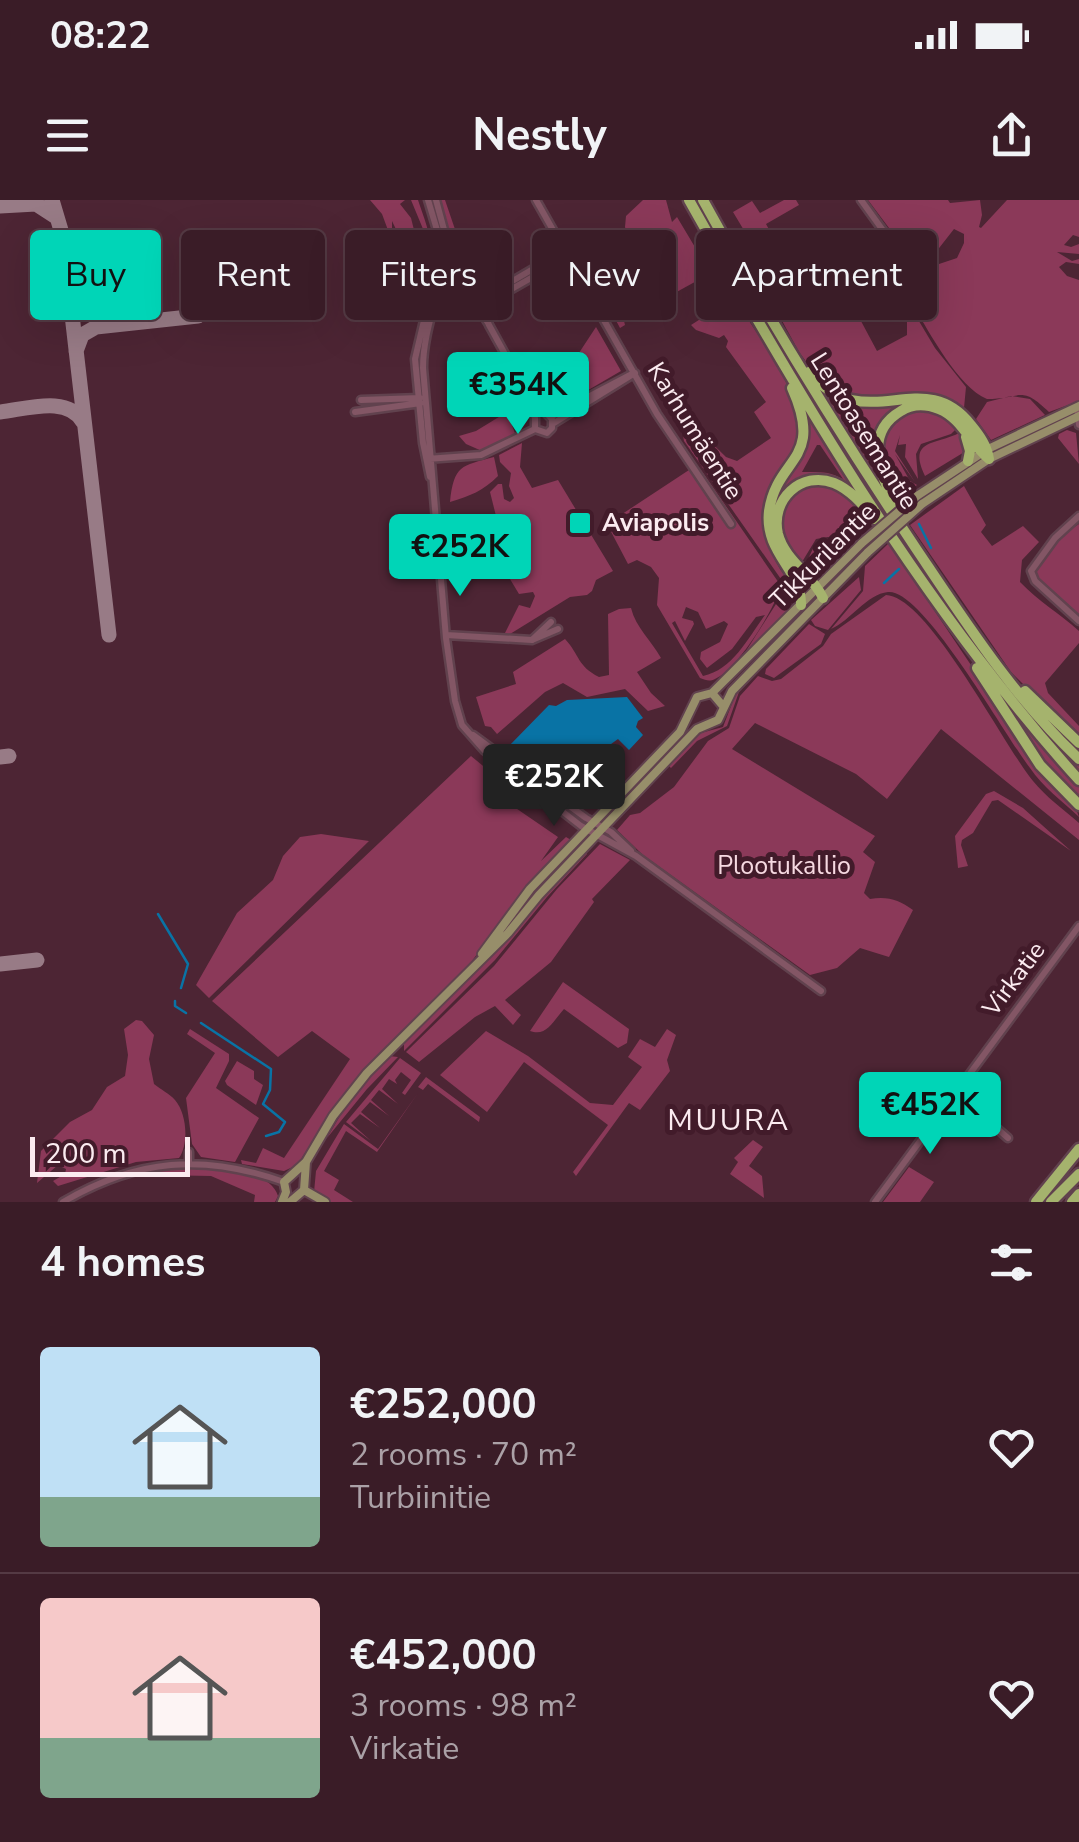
<!DOCTYPE html>
<html lang="en">
<head>
<meta charset="utf-8">
<style>
	:root { --surface:#3a1c27; --page:#452933; --text:#f1f3f6; --muted:#aba1a7; --line:#543a44; --accent:#00d5b7 }
	body { margin:0; font-family:"Nunito Sans",sans-serif; background:var(--page); color:var(--text); height:100vh; display:flex; flex-direction:column; font-size:38px; white-space:nowrap }
	* { box-sizing:border-box; margin:0 }
	p { font-size:32px; color:var(--muted) }
	.icon { flex:none; width:55px; height:55px; fill:none; stroke:currentColor; stroke-width:2; stroke-linecap:round; stroke-linejoin:round }
	.map { position:relative; height:1002px; overflow:hidden }
	.side { display:flex; flex-direction:column; background:var(--surface); flex:1 }
	.side>* { flex:none }
	.top-card { position:absolute; left:30px; top:30px; width:1020px; height:90px; display:flex; gap:20px }
	.scale { position:absolute; left:30px; bottom:25px; width:160px; box-sizing:border-box; padding-left:10px; border:5px solid #fbebf0; border-top:0; font-size:28px; line-height:35px; white-space:nowrap; color:#fbebf0; -webkit-text-stroke:8px #421b2a; paint-order:stroke }
	.price { position:absolute; translate:-50% -85px; padding:0 22px; border-radius:10px; background:var(--accent); color:#111; font-size:32px; line-height:65px; filter:drop-shadow(0 2px 5px #0008) }
	.price::after { content:''; position:absolute; left:50%; top:60px; width:30px; height:22px; margin-left:-15px; background:inherit; clip-path:polygon(0 0,100% 0,50% 100%) }
	.price.on { background:#222; color:#fff }
	ul { padding:0; list-style:none }
	li { display:flex; align-items:center; gap:30px; height:250px; padding:0 40px }
	li+li { border-top:2px solid var(--line) }
	li span { display:grid; place-items:center; flex:none; width:280px; height:200px; border-radius:10px; color:#555 }
	li>.icon { margin-inline-start:auto }
	span .icon { width:120px; height:120px; fill:#fffc; stroke-width:1 }
	li b { font-size:42px }
	h2 { display:flex; justify-content:space-between; align-items:center; height:120px; padding:0 40px; font-size:42px }
	.pill { padding:0 35px; border-radius:10px; background:var(--surface); box-shadow:0 10px 40px #0002,0 0 0 2px var(--line); font-size:35px; line-height:90px }
	.pill.on { background:var(--accent); color:#111 }
	.status { display:flex; justify-content:space-between; align-items:center; height:70px; padding:0 50px; background:var(--surface); direction:ltr }
	.status svg { height:28px; fill:currentColor }
	header { display:flex; justify-content:space-between; align-items:center; height:130px; padding:0 40px; background:var(--surface); font-size:45px; font-weight:700 }
	.map>svg:first-child { display:block }
	.green { fill:#8b3959; fill-rule:evenodd }
	.water { fill:#0973a5 }
	.lines { fill:none; stroke-linecap:round; stroke-linejoin:round }
	.stream { stroke:#0973a5; stroke-width:2.5 }
	.taxiway { stroke:#987b86; stroke-width:15 }
	.minor-casing { stroke:#61424e; stroke-width:11 }
	.major-casing { stroke:#61424e; stroke-width:12 }
	.highway-casing { stroke:#61424e; stroke-width:15 }
	.minor { stroke:#835665; stroke-width:6 }
	.major { stroke:#978e6a; stroke-width:8 }
	.highway { stroke:#a5b36d; stroke-width:10 }
	.major-bridge-casing { stroke:#61424e; stroke-width:12; stroke-linecap:butt }
	.major-bridge { stroke:#978e6a; stroke-width:8 }
	.poi-dot { fill:#00d5b7; stroke:#421b2a; stroke-width:4 }
	.labels { text-anchor:middle; dominant-baseline:central; stroke-width:10; stroke-linejoin:round; paint-order:stroke }
	.street-label { font-size:25px; fill:#fbebf0; stroke:#421b2a }
	.poi-label { font-size:25px; font-weight:bold; fill:#fbebf0; stroke:#421b2a; text-anchor:start }
	.park-label { font-size:25px; fill:#f6d9e1; stroke:#421b2a }
	.quarter-label { font-size:30px; letter-spacing:2.5px; fill:#fbebf0; stroke:#421b2a }
</style>
</head>
<body>
<div class="status"><b>08:22</b><svg viewBox="0 0 49 12"><path d="M0 12V9h3v3zM5 12V6h3v6zM10 12V3h3v9zM15 12V0h3v12zM26 1h20v11H26zM47 4h2v5h-2z"/></svg></div>
<header><svg class="icon" aria-label="menu" viewBox="0 0 24 24"><path d="M4 6h16M4 12h16M4 18h16"/></svg>Nestly<svg class="icon" aria-label="share" viewBox="0 0 24 24"><path d="M12 15V3M7 8l5-5 5 5M5 13v7h14v-7"/></svg></header>
<div class="map">
<svg width="1079" height="1002" viewBox="0 0 1079 1002">
	<rect width="100%" height="100%" fill="#4d2534"/>
	<path class="green" d="M370,0H405L400,4L411,18L417,42L403,44L392,21V41L382,14Z
		M411,0H418C426,24 437,48 427,73L419,75L412,50L422,43L429,54L423,29Z
		M439,0H445L459,41L488,91L478,89L448,37Z
		M643,0H666L672,22L677,17L729,104L733,102L731,94C750,123 795,184 798,217C805,281 734,305 785,376L783,382L684,241L681,225L689,221L726,257L737,261L771,238L754,212L766,202L726,147L728,141L724,135L719,138L696,130L691,125L713,111L719,98L711,80L706,82L702,78L624,121L625,125L620,128L595,81L642,53L632,50L625,27L626,16Z
		M693,0H699L886,310L882,314L779,150Z
		M784,0H796L799,5L766,24L789,66L806,70L834,54L848,79L874,66L877,71L848,87L846,93L877,151L907,135V114L896,95L901,91L935,148L966,187L964,208L926,194L889,199L845,197L816,175L799,152L742,47L746,45L741,35L745,32L733,12L752,1L760,13Z
		M868,0H948L950,3L980,0L982,15L979,27L981,28L1007,0H1079V37L1073,35L1064,45L1071,47L1079,44V54L1057,52L1072,61L1079,59V64L1066,62L1059,67L1067,76L1079,80V201L1049,212C1020,184 1022,199 987,199C958,187 930,133 914,107L924,101L925,91L914,84L892,32ZM954,29L964,34V43L957,58L939,64L936,52Z
		M874,32L899,86L893,89L868,36Z
		M596,127L621,171L559,207L552,194Z
		M814,182C848,215 866,253 887,295Z
		M1011,196L1030,199L1045,215L991,240L976,219L987,202Z
		M799,199L864,300L847,287L809,279L777,306L771,319L779,291L801,255ZM817,245H820L843,279C829,271 819,272 802,272Z
		M915,200L956,215L902,207L873,251C871,246 871,241 869,236C865,221 852,214 843,204L872,207Z
		M920,208L941,215L956,229L951,234L921,244L916,254L918,279L905,257L906,244L898,245L900,235L895,251L915,282L895,254L910,281L917,285L897,301C881,260 866,225 920,208Z
		M507,212L516,236L482,251L466,244L459,236L476,231Z
		M1067,230L1076,233L1079,264L1058,238L1059,234Z
		M959,233L966,251L925,276C907,239 936,245 959,233Z
		M522,243L520,267L532,288L558,280L613,371L596,380L592,391L587,395L570,397L502,439L519,405L530,408L535,396L533,392L519,394L507,374L502,372L499,378L475,342L464,344V331L497,320L490,292L498,284H502L504,299L510,302L514,298L509,286L511,273L500,262L499,255Z
		M494,257L498,276C483,291 470,296 450,302C454,265 461,266 494,257Z
		M699,267L781,386C774,410 738,469 715,479C709,482 706,480 700,478L657,405L659,378L651,367L637,360L628,364L607,324L689,270L727,325L732,323ZM686,407L698,412L706,429L724,421L728,424L720,442L701,452L700,459L707,468L732,449L756,417L765,415C748,438 733,470 703,476L672,423L675,421L685,441L694,424L693,421L682,418Z
		M812,283C841,286 855,302 873,322L850,343L828,337L816,339L802,362C774,331 769,301 812,283Z
		M964,286L986,325L981,332L992,346L1023,326L1039,342L1022,360L1020,382C1039,402 1059,413 1079,431V443L1045,483L1048,493L1079,526V540L1011,472L910,325Z
		M1079,324V415L1039,380L1034,371L1062,335Z
		M901,333L1033,516L1079,565V573L1001,484L896,336Z
		M829,340L847,348L823,373L815,375L805,366L815,344Z
		M889,343L983,483L1076,609L1079,617C1062,601 1043,587 1030,568C1007,539 923,388 888,392C867,394 850,421 831,429L863,391L865,366Z
		M859,377L861,390L828,430L815,426L811,420Z
		M783,393L792,408L724,479L722,478L746,451Z
		M886,395C928,396 1004,546 1033,581C1046,597 1063,609 1079,623V640L941,529L887,599L856,574L755,523L732,549L875,636L863,652L875,662L864,693L870,699C888,696 899,700 913,710L889,757L860,748L837,768L810,775L643,655L617,630L630,615L640,613L674,587L708,541L729,528L740,496L758,476L772,481L781,479L823,446L831,434Z
		M631,408C636,428 651,440 661,458L637,472L651,493L665,506L648,511L625,489L587,497L563,483L545,492L497,534L491,527L485,526L476,497L516,484L513,472L565,439C580,455 577,466 599,477L609,475L608,414L619,409Z
		M809,424L825,434L821,444L774,478L765,474L766,469Z
		M796,430L739,492L727,526L697,541L671,568L668,565L697,534L723,527L736,493Z
		M993,488L1079,586V603L1057,582Z
		M471,556L488,570L498,596L558,637L541,661L566,637L571,640L520,695L464,772L346,891L297,965L284,971L242,964L241,960L256,963L263,948L284,958L350,859L312,831L278,857L212,801Z
		M994,591L1023,608L1071,651L998,600L992,601L973,633L962,640L961,645L968,666L958,668L955,636L986,594Z
		M321,634L369,641L209,798L196,785L237,713L273,680L283,656L300,637Z
		M600,644L630,660L592,699L594,702L551,762L505,800L521,815L513,825L495,806L475,817L419,862L406,852L494,766L557,689Z
		M585,650L587,654L547,697L495,760L404,851V841L505,742L550,687Z
		M563,782L629,829L627,843L618,848L564,809C553,821 547,837 530,831Z
		M136,820L142,821L154,835L149,859L154,884C161,890 169,893 175,900C187,914 189,944 179,958L136,962L58,986L53,981L65,974L66,969L58,965L37,983L41,951L70,922L92,910L107,887L125,876L128,855L124,829Z
		M190,829L229,854V861L216,888L259,918L235,962L201,957L192,944L186,898L215,853L187,834Z
		M667,829L676,835L667,860L670,871L640,910L629,903L576,976L573,972L608,925L524,862L487,912L440,875L486,831L528,856L590,903L613,905L642,867L628,857L640,839L655,847Z
		M389,856L398,857L367,889L327,938L351,897Z
		M400,858L421,873L405,895L402,893L411,880L401,872L395,880L397,884L389,879L382,889L398,904L379,890L371,900L389,916L370,902L361,912L380,928L360,914L351,923L371,941L346,922Z
		M237,861L254,871V879L263,885L256,905L227,885L225,881Z
		M426,877L480,917L479,922L428,884L423,890L418,887Z
		M418,893L377,952L346,931L324,971L339,980L334,990L353,1002H330L314,992L316,971L344,924L378,949Z
		M753,940L763,947L749,966L762,976L764,998L730,974L738,962L734,958Z
		M195,967C220,969 270,969 278,996L275,1002H254L255,995L211,976L158,975L160,969Z
		M909,967L934,982L920,1002H883Z"/>
	<path class="water" d="M627,497L643,518L638,521L636,527L643,535L629,550L618,539L593,557L580,548L578,556L564,571L556,564L546,575L539,573L509,550L508,547L549,505L556,506L567,500Z"/>
	<g class="lines">
		<path class="stream" d="M919,324L931,348
			M884,383L899,369
			M158,714L188,764L181,788
			M175,801V806L186,813
			M201,823L271,869L270,890L263,904L285,922L279,932L266,936"/>
		<path class="taxiway" d="M52,0L63,37L109,435
			M0,6L36,4L56,17
			M76,151L82,135L96,127L198,116
			M0,212C27,209 68,195 83,222
			M0,557L9,556
			M0,764L37,760"/>
		<defs>
			<path id="minor" d="M428,0L440,40V52L415,159L423,243L430,277
				M436,0L446,37L459,57L489,125L527,194L552,219V228L547,233L535,229V218L527,194
				M536,0L657,214L731,324
				M861,0L887,36L908,86L916,96
				M446,37C446,82 423,124 423,168L446,438L455,501L462,525L485,551L581,626L636,656L821,791
				M442,72L460,79L488,123
				M475,107L480,100L557,55L568,53
				M480,107L561,61L567,54
				M361,200L420,198
				M1077,207L1079,225
				M355,212L421,203
				M550,217L634,173
				M554,223L635,173
				M427,259L481,255L535,229
				M1079,316L1055,338L1031,371L1035,381L1079,421
				M551,422L532,440L558,429
				M446,435L532,440
				M473,535L586,618L611,632L631,651
				M955,892L1008,938
				M189,952V963
				M63,1002C137,959 203,953 284,982
				M875,1002L1079,726"/>
			<path id="major" d="M917,296L988,249L1079,206
				M922,304L989,259L1079,216
				M712,493L862,343
				M482,754L530,689L680,532L697,497L712,493L723,506
				M304,990L306,962
				M304,990L325,1002
				M282,1002L286,992L284,982L306,962L333,916L367,873L508,733L539,695L697,529L718,520L732,491L868,352
				M290,1002L304,990"/>
			<path id="highway" d="M689,0C803,203 923,407 1079,580
				M703,0C769,120 841,236 917,350C966,423 1015,499 1079,559
				M809,172C865,239 923,163 971,225C980,236 987,246 989,259
				M792,188C825,262 777,256 769,311C764,353 802,370 801,405
				M966,237L970,251L968,261
				M902,317C885,285 858,236 901,211C912,204 926,204 939,209C962,218 971,245 989,259
				M823,398C812,374 785,361 778,334C770,300 801,270 834,283C851,290 863,305 875,319
				M977,468L1040,565L1079,605
				M1025,491L1079,543
				M1036,1002L1079,949
				M1051,1002L1079,974
				M1072,1002L1079,994"/>
		</defs>
		<use href="#minor" class="minor-casing"/>
		<use href="#major" class="major-casing"/>
		<use href="#highway" class="highway-casing"/>
		<use href="#minor" class="minor"/>
		<use href="#major" class="major"/>
		<use href="#highway" class="highway"/>
		<defs>
			<path id="major-bridge" d="M862,343L917,296
				M868,352L922,304"/>
		</defs>
		<use href="#major-bridge" class="major-bridge-casing"/>
		<use href="#major-bridge" class="major-bridge"/>
	</g>
	<rect class="poi-dot" x="568" y="311" width="24" height="24" rx="5"/>
	<g class="labels">
		<g class="street-label">
			<text transform="translate(695 231) rotate(58)">Karhumäentie</text>
			<text transform="translate(864 231) rotate(58)">Lentoasemantie</text>
			<text transform="translate(823 356) rotate(-45)">Tikkurilantie</text>
			<text transform="translate(1014 779) rotate(-53)">Virkatie</text>
		</g>
		<g class="poi-label">
			<text x="602" y="323">Aviapolis</text>
		</g>
		<g class="park-label">
			<text x="784" y="666">Plootukallio</text>
		</g>
		<g class="quarter-label">
			<text x="729" y="920">MUURA</text>
		</g>
	</g>
</svg>
<div class="scale">200 m</div>
<b class="price" style="left:518px;top:237px">€354K</b>
<b class="price" style="left:460px;top:399px">€252K</b>
<b class="price on" style="left:554px;top:629px">€252K</b>
<b class="price" style="left:930px;top:957px">€452K</b>
<div class="top-card">
<a class="pill on">Buy</a>
<a class="pill">Rent</a>
<a class="pill">Filters</a>
<a class="pill">New</a>
<a class="pill">Apartment</a>
</div>
</div>
<section class="side">
<h2>4 homes<svg class="icon" aria-label="filters" viewBox="0 0 24 24"><path d="M4 7h16M4 17h16"/><circle cx="9" cy="7" r="2"/><circle cx="15" cy="17" r="2"/></svg></h2>
<ul>
<li><span style="background:linear-gradient(#bfe0f5 75%,#7fa58c 0)"><svg class="icon" aria-label="home" viewBox="0 0 24 24"><path d="M3 11l9-7 9 7M6 9v11h12V9"/></svg></span><div><b>€252,000</b><p>2 rooms · 70 m²</p><p>Turbiinitie</p></div><svg class="icon" aria-label="heart" viewBox="0 0 24 24"><path d="M12 20l-8-8c-3-5 5-10 8-4 3-6 11-1 8 4z"/></svg></li>
<li><span style="background:linear-gradient(#f6c9c9 70%,#7fa58c 0)"><svg class="icon" aria-label="home" viewBox="0 0 24 24"><path d="M3 11l9-7 9 7M6 9v11h12V9"/></svg></span><div><b>€452,000</b><p>3 rooms · 98 m²</p><p>Virkatie</p></div><svg class="icon" aria-label="heart" viewBox="0 0 24 24"><path d="M12 20l-8-8c-3-5 5-10 8-4 3-6 11-1 8 4z"/></svg></li>
</ul>
</section>
</body>
</html>
